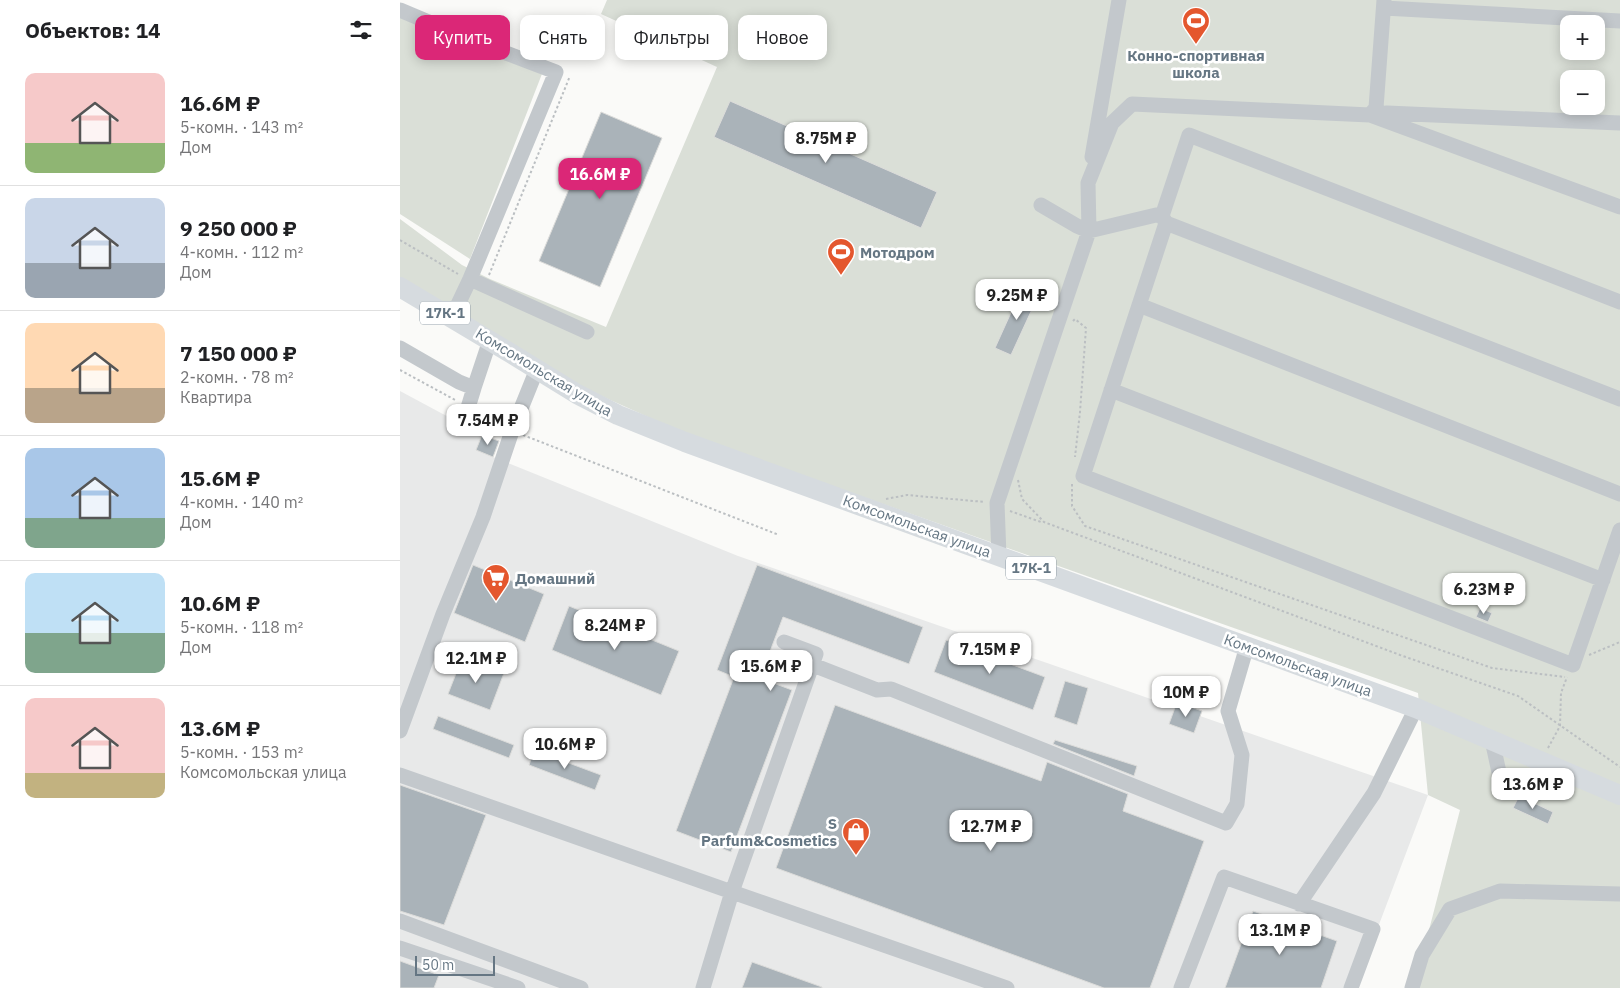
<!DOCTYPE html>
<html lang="ru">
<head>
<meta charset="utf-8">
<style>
	:root { --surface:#fff; --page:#f6f6f6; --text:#202124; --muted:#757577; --line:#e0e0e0; --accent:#db2777 }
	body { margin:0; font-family:"IBM Plex Sans",sans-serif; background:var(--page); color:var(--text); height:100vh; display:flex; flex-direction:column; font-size:19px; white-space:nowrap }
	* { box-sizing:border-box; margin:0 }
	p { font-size:16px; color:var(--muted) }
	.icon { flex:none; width:28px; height:28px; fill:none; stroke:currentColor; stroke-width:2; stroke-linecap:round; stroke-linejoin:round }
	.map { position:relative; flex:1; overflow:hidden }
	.side { display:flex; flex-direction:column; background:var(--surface); width:400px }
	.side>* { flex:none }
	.top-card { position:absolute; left:15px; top:15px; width:475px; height:45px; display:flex; gap:10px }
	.buttons { position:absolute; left:1160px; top:15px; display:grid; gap:10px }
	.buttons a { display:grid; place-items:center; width:45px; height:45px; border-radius:10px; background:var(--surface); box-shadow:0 2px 12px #0003; font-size:25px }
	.scale { position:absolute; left:15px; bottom:12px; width:80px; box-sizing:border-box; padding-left:5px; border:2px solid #657683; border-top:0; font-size:14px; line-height:18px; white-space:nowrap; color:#657683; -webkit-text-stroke:4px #fff; paint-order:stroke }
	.price { position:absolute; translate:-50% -42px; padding:0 11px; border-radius:10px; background:#fff; color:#222; font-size:16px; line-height:32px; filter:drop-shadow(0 1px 2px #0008) }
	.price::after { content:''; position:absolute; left:50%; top:30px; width:15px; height:11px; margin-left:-8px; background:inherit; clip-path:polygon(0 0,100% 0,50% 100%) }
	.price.current { background:var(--accent); color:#fff }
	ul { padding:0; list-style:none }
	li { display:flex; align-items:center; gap:15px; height:125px; padding:0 25px }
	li+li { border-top:1px solid var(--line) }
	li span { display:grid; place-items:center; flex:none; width:140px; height:100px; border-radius:10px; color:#555 }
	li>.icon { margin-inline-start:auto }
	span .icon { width:60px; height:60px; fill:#fffc; stroke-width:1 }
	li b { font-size:21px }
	h2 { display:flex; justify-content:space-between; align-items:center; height:60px; padding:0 25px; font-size:21px }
	.chip { padding:0 18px; border-radius:10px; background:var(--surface); box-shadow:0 2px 12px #0003; font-size:18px; line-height:45px }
	.chip.current { background:var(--accent); color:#fff }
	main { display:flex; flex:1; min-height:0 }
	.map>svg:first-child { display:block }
	.built { fill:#e8e9e9 }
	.green { fill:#dadfd7; fill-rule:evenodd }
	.building { fill:#aab3b9; stroke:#dcdcda }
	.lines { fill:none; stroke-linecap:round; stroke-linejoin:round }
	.path { stroke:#bbbfc2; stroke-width:2; stroke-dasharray:2.5 2.5; stroke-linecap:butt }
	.minor { stroke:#c3c8cc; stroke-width:15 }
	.major { stroke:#d6dbdf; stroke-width:20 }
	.labels { text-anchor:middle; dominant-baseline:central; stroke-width:5; stroke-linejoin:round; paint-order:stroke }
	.shield { fill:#fff; stroke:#939fa8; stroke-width:1 }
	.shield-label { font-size:14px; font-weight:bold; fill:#657683 }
	.poi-label { font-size:15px; font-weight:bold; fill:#657683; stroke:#fff; text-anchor:start }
	.street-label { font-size:15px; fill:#657683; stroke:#fff }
</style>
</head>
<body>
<main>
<section class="side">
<h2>Объектов: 14<svg class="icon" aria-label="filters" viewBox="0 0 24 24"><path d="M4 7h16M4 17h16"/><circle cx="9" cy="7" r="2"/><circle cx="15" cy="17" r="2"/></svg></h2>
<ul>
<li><span style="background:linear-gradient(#f6c9c9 70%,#8fb573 0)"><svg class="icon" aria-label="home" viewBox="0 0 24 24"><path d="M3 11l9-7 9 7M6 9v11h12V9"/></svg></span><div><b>16.6M ₽</b><p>5-комн. · 143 m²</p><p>Дом</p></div></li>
<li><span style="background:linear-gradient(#c9d6e8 65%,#9aa5b1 0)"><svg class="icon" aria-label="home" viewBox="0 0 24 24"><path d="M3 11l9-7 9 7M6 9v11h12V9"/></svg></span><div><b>9 250 000 ₽</b><p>4-комн. · 112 m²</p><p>Дом</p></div></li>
<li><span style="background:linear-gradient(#ffd9b3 65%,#b9a48a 0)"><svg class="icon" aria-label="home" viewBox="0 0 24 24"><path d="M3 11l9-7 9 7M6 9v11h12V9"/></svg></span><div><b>7 150 000 ₽</b><p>2-комн. · 78 m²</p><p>Квартира</p></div></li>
<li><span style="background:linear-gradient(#a9c7e8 70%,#7fa58c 0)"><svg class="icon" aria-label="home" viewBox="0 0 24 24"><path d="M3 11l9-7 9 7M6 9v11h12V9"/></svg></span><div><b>15.6M ₽</b><p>4-комн. · 140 m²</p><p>Дом</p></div></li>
<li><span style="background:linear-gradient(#bfe0f5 60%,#7fa58c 0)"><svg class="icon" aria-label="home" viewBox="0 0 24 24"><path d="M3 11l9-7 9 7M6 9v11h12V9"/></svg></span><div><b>10.6M ₽</b><p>5-комн. · 118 m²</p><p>Дом</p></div></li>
<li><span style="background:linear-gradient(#f6c9c9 75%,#c2b280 0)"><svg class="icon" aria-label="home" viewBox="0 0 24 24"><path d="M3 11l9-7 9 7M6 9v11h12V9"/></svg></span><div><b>13.6M ₽</b><p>5-комн. · 153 m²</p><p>Комсомольская улица</p></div></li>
</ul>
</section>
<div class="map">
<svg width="1220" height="988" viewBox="0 0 1220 988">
	<rect width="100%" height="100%" fill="#fafaf8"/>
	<path class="built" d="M0,391L82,435L76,450L338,556L1028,795L955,988H0Z"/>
	<path class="green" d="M207,0H1220V988H1014L1060,810L1028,795L1018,693L288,435L157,376L0,283V219L62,265L90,279L206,327L317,67L201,14ZM1169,24H1196V51H1169ZM1169,79H1196V106H1169Z
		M0,5L147,61L70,259L0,214Z"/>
	<path class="building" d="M330,101L537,192L521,228L314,137Z
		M201,112L262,138L200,287L139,261Z
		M623,286L639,294L611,355L595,348Z
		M82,435L99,441L93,457L76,450Z
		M73,565L144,594L125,642L54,613Z
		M357,565L523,627L509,664L383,617L360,678L392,690L331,852L276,831L334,677L317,670Z
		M169,606L279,651L261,695L152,650Z
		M1080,608L1092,613L1088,622L1076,617Z
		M546,640L645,677L633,710L534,672Z
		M62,658L104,673L90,710L48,694Z
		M665,681L688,688L677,725L654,717Z
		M777,702L802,711L794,733L769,724Z
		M435,705L641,781L647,762L728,794L723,811L804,841L750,988H704L376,868Z
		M38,716L114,745L109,758L33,729Z
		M655,740L737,766L734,776L653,744Z
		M134,750L201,775L195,790L129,765Z
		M0,785L86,815L44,925L0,911Z
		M1119,796L1153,812L1148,824L1113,808Z
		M853,911L937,941L921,988H825Z
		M0,961L39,975L34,988H0Z
		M352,962L422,987V988H342Z"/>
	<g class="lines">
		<path class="path" d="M0,240L58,274
			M89,275L170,76
			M673,321L675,319L686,328L680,412L675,457
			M0,370L57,401
			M79,413L101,425
			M123,435L379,535
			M618,480L622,499L644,522L1000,655L1118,696L1220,767
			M672,484V506L685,526L1092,668L1165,677
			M486,499L507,495L585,502
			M610,511L641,522
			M1189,655L1220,642
			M1148,748L1160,726L1161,693L1167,677"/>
		<path class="minor" d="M984,0L976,108L970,115L987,113L1220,123
			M984,8L1220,21
			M0,10L64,37L156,72L70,279L52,317
			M692,157L719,0
			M641,205L677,226L689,231L756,215L762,216
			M766,223L683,476L1173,665L1220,530
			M70,279L187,332
			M1220,302L789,135L762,216L766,223L1220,399
			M739,305L1220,494
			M0,348L59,382L74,388L90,340
			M711,390L1203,580
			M63,424L74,388
			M599,556L597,503L689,231L688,183L712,123L732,104L970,115L1220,207
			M413,665L477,690L491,689L826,823L837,804L842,755L828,711L847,646
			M0,731L43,614L83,517L112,431L137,369
			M1092,740L1100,777L1138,793L1163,771
			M0,775L332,892L416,654L384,642
			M899,904L974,793L1016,708
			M0,921L181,988
			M0,948L118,988
			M303,988L332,892L607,988
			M781,988L824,877L973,929L951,988
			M1012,988L1022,955L1050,909L1100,891L1220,894"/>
		<path class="major" d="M0,287L112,354L177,394L218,415L285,442L1016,708L1220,795"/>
	</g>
	<defs>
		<symbol id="stadium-pin" viewBox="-11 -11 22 30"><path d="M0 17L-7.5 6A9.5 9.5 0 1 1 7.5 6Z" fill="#e4572e" stroke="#fff"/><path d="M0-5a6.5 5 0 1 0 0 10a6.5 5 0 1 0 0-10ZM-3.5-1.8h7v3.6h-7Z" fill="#fff"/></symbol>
		<symbol id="supermarket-pin" viewBox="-11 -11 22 30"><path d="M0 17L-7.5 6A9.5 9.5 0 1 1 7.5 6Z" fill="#e4572e" stroke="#fff"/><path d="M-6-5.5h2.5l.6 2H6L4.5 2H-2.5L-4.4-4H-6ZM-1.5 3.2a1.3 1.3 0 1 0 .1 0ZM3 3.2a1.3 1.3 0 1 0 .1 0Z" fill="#fff"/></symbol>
		<symbol id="shop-pin" viewBox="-11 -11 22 30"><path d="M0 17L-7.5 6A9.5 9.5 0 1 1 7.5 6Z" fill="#e4572e" stroke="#fff"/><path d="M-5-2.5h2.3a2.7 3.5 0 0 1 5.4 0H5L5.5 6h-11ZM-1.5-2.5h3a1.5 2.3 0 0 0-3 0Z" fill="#fff"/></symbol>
	</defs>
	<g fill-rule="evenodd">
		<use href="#stadium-pin" x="780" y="5" width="32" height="43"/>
		<use href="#stadium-pin" x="425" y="236" width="32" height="43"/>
		<use href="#supermarket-pin" x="80" y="562" width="32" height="43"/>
		<use href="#shop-pin" x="440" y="816" width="32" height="43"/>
	</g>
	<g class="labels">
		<g class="shield">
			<rect x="20" y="301.5" width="50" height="23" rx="4"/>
			<rect x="606" y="556.5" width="50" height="23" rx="4"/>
		</g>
		<g class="shield-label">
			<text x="45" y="313">17К-1</text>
			<text x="631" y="568">17К-1</text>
		</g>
		<g class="poi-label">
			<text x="796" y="55" text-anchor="middle">Конно-спортивная<tspan x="796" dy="17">школа</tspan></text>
			<text x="460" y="252">Мотодром</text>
			<text x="115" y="578">Домашний</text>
			<text x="437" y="823" text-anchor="end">S<tspan x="437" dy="17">Parfum&amp;Cosmetics</tspan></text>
		</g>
		<g class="street-label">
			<text transform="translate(144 372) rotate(31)">Комсомольская улица</text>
			<text transform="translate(517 526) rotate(20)">Комсомольская улица</text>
			<text transform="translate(898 665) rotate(20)">Комсомольская улица</text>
		</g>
	</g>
</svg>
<div class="buttons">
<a>+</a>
<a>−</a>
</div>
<div class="scale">50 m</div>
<b class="price" style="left:426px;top:164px">8.75M ₽</b>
<b class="price current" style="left:200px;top:200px">16.6M ₽</b>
<b class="price" style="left:617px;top:321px">9.25M ₽</b>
<b class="price" style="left:88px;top:446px">7.54M ₽</b>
<b class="price" style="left:1084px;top:615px">6.23M ₽</b>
<b class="price" style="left:215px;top:651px">8.24M ₽</b>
<b class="price" style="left:590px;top:675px">7.15M ₽</b>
<b class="price" style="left:76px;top:684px">12.1M ₽</b>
<b class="price" style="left:371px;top:692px">15.6M ₽</b>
<b class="price" style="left:786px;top:718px">10M ₽</b>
<b class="price" style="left:165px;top:770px">10.6M ₽</b>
<b class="price" style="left:1133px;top:810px">13.6M ₽</b>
<b class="price" style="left:591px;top:852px">12.7M ₽</b>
<b class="price" style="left:880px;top:956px">13.1M ₽</b>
<div class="top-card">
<a class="chip current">Купить</a>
<a class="chip">Снять</a>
<a class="chip">Фильтры</a>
<a class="chip">Новое</a>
</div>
</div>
</main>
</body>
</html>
